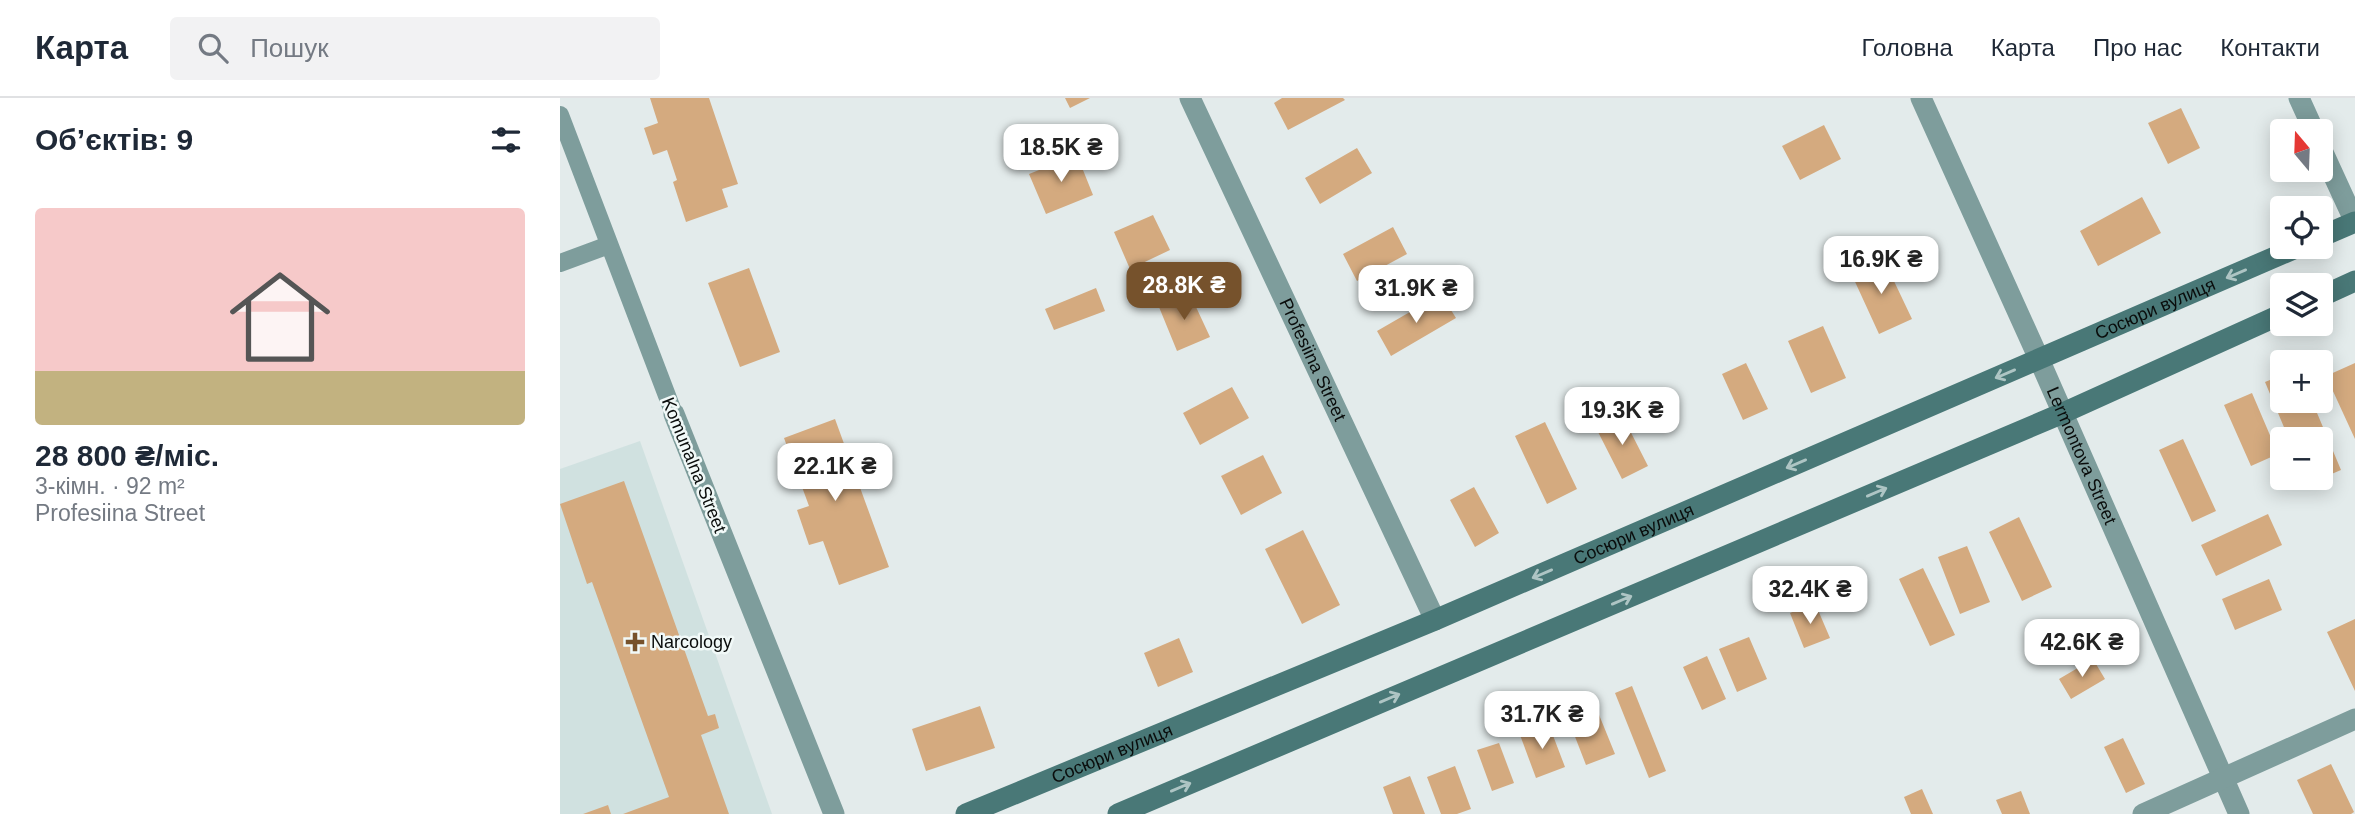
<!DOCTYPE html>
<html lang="uk">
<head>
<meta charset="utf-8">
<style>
	:root { --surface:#fff; --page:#f2f2f3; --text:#1f2937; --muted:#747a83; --line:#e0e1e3; --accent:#76522c }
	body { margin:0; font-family:Helvetica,sans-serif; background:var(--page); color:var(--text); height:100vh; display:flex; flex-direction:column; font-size:26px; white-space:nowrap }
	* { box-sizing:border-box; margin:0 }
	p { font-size:23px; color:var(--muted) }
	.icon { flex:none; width:38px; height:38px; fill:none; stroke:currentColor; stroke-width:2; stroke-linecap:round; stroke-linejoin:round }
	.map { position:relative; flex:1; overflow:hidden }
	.side { display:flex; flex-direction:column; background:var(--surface); width:560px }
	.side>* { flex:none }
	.needle { width:46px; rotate:341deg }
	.buttons { position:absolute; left:1710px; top:21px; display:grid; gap:14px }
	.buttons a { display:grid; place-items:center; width:63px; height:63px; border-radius:7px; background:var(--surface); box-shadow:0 4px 18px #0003; font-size:35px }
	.price { position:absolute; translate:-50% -60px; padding:0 16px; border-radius:14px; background:#fff; color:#222; font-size:23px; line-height:46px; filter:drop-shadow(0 2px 4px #0008) }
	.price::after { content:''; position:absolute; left:50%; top:42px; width:21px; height:16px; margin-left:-10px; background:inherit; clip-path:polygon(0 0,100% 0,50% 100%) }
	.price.current { background:var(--accent); color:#fff }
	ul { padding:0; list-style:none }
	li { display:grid; align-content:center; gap:14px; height:371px; padding:0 35px }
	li+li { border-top:2px solid var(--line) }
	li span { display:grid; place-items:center; height:217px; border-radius:7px; color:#555 }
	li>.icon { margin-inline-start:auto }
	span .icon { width:126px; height:126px; fill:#fffc; stroke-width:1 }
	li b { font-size:30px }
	h2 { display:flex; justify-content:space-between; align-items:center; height:84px; padding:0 35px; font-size:30px }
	header { display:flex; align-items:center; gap:42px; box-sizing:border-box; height:98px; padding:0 35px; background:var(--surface); border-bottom:2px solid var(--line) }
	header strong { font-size:33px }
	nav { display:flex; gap:38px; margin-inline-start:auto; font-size:24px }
	.search { width:490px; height:63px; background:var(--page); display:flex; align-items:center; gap:18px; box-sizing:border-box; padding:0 24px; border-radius:7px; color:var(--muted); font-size:26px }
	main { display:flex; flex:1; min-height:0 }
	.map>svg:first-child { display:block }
	.built { fill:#d0e1e0 }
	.building { fill:#d4aa7f }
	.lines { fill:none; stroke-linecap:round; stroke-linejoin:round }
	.lane { stroke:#7e9d9c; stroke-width:18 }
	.street { stroke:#7e9d9c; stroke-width:21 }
	.secondary { stroke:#497877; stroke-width:21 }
	.oneway { stroke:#aec5c4 }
	.poi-dot { fill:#76522c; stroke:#f1f9f8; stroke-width:2.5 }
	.labels { text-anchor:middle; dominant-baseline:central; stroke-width:5; stroke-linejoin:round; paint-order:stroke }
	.street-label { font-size:18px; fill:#0a0d0c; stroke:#f1f9f8 }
	.poi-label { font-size:18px; fill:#0a0d0c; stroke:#f1f9f8; text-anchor:start }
</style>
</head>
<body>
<header>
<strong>Карта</strong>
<div class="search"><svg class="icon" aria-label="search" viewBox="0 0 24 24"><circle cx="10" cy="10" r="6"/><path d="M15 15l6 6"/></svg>Пошук</div>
<nav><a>Головна</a><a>Карта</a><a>Про нас</a><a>Контакти</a></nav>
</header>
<main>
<section class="side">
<h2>Об’єктів: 9<svg class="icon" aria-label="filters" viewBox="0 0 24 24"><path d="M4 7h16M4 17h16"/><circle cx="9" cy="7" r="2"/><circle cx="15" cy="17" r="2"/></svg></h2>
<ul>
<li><span style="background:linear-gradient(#f6c9c9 75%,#c2b280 0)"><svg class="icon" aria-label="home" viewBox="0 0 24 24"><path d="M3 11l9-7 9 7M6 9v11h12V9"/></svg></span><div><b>28 800 ₴/міс.</b><p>3-кімн. · 92 m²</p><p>Profesiina Street</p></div></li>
</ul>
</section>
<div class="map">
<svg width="1795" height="716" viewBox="0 0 1795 716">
	<rect width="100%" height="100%" fill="#e3ebeb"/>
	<path class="built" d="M80,343L212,716H0V371Z"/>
	<path class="building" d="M90,0H149L178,86L162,91L168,109L126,124L113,84L117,82L107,52L93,57L84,30L98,25Z
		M505,0H530L510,10Z
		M722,0H783L785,2L728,32L714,5Z
		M1621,10L1640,50L1608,66L1588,25Z
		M1264,27L1281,61L1240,82L1222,48Z
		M797,50L812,75L760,106L745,80Z
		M517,57L533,97L486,116L469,76Z
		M1582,99L1601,135L1538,168L1520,133Z
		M593,117L610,152L570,171L554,134Z
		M833,129L847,156L797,183L783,156Z
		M1323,160L1352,221L1319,236L1291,175Z
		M189,170L220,254L180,269L148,185Z
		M536,190L545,213L494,232L485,211Z
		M630,196L650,239L617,253L599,209Z
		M881,196L896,220L831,258L817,233Z
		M1263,228L1286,280L1251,295L1228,243Z
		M1186,265L1208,311L1183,322L1162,276Z
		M1795,265V341L1766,278Z
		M1722,277V303H1752L1781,372L1748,386L1745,380H1760V341H1729L1705,284Z
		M672,289L689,320L640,347L623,315Z
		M1692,295L1718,356L1691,368L1664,307Z
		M1062,317L1088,368L1062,381L1036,330Z
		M275,321L329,469L279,487L263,443L249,447L237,412L249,408L224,340Z
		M985,324L1017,391L987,406L955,338Z
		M1623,341L1656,413L1632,424L1599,352Z
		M703,357L722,395L681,417L661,378Z
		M64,383L148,618L155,616L159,630L141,637L169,716H63L109,699L32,484L27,486L0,406Z
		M914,389L939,435L915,449L890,402Z
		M1708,416L1722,447L1656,478L1641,447Z
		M1459,419L1492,489L1462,503L1429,434Z
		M743,432L780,507L742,526L705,451Z
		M1407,448L1430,504L1400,516L1378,459Z
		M1363,470L1395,537L1370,548L1339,481Z
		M1709,481L1722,512L1675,532L1662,501Z
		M1255,505L1270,540L1244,550L1230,515Z
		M1795,521V593L1767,534Z
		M1189,539L1207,581L1177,594L1159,551Z
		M619,540L633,574L598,589L584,555Z
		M1147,558L1166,601L1142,612L1123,569Z
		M1533,561L1545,581L1511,601L1499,581Z
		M1072,588L1106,673L1089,680L1055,595Z
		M1033,602L1055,656L1026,667L1005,613Z
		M420,608L435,650L366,673L352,631Z
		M989,627L1005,669L976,680L960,637Z
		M1563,640L1585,686L1566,695L1544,649Z
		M939,645L954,685L932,693L917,652Z
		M1771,666L1794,714L1791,716H1753L1737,682Z
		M895,668L911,711L897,716H881L867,679Z
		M850,678L865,716H833L823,689Z
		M1362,691L1373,716H1351L1344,699Z
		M1461,693L1470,716H1442L1436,702Z
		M48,707L51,716H23Z"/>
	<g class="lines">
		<path class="lane" d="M0,17L114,316
			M0,165L49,147"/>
		<g class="street">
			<path id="s1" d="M630,0L875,522"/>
			<path id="s2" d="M1361,0L1479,261L1679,716"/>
			<path d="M1739,0L1754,33"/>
			<path d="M1760,48L1795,124"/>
			<path d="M114,316L274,716"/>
			<path d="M1583,716L1795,621"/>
		</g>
		<g class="secondary">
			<path d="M1760,139L1795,124"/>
			<path d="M1760,199L1795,183"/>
			<path id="s3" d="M406,716L875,522L1738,149"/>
			<path d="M558,716L1503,315L1722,216"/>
		</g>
	</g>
	<defs><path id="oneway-shaft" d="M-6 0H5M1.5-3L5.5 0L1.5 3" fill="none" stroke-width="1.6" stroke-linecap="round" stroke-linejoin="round" transform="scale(1.75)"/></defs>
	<g class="oneway">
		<use href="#oneway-shaft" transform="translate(1676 176) rotate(157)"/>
		<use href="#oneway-shaft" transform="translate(1445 276) rotate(157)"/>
		<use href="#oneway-shaft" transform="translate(1236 366) rotate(157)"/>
		<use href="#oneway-shaft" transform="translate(1317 394) rotate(-23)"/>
		<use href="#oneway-shaft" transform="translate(982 476) rotate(157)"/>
		<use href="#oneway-shaft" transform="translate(1062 502) rotate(-23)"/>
		<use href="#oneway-shaft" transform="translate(830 600) rotate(-23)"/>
		<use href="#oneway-shaft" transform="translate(621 689) rotate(-23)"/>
	</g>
	<path class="poi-dot" d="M71.5 533.5h7v7h7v7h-7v7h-7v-7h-7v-7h7z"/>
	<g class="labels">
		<g class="street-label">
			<text stroke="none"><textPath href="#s3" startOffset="1292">Сосюри вулиця</textPath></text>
			<text stroke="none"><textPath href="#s1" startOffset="289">Profesiina Street</textPath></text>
			<text stroke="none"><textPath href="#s2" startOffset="392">Lermontova Street</textPath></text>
			<text transform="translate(134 367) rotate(68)">Komunalna Street</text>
			<text stroke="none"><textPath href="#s3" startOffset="724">Сосюри вулиця</textPath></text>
			<text stroke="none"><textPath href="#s3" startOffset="158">Сосюри вулиця</textPath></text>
		</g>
		<g class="poi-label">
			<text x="91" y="544">Narcology</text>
		</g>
	</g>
</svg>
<div class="buttons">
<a><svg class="needle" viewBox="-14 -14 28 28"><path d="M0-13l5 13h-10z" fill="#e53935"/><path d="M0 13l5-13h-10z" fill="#747a83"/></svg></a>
<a><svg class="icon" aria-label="locate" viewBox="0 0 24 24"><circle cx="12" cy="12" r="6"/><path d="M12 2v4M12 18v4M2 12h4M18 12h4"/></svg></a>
<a><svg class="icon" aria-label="layers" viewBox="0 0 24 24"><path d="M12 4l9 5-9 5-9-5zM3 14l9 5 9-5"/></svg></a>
<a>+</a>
<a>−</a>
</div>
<b class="price" style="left:501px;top:86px">18.5K ₴</b>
<b class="price" style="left:1321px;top:198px">16.9K ₴</b>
<b class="price current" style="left:624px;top:224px">28.8K ₴</b>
<b class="price" style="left:856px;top:227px">31.9K ₴</b>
<b class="price" style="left:1062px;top:349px">19.3K ₴</b>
<b class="price" style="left:275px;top:405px">22.1K ₴</b>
<b class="price" style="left:1250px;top:528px">32.4K ₴</b>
<b class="price" style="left:1522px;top:581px">42.6K ₴</b>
<b class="price" style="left:982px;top:653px">31.7K ₴</b>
</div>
</main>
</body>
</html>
